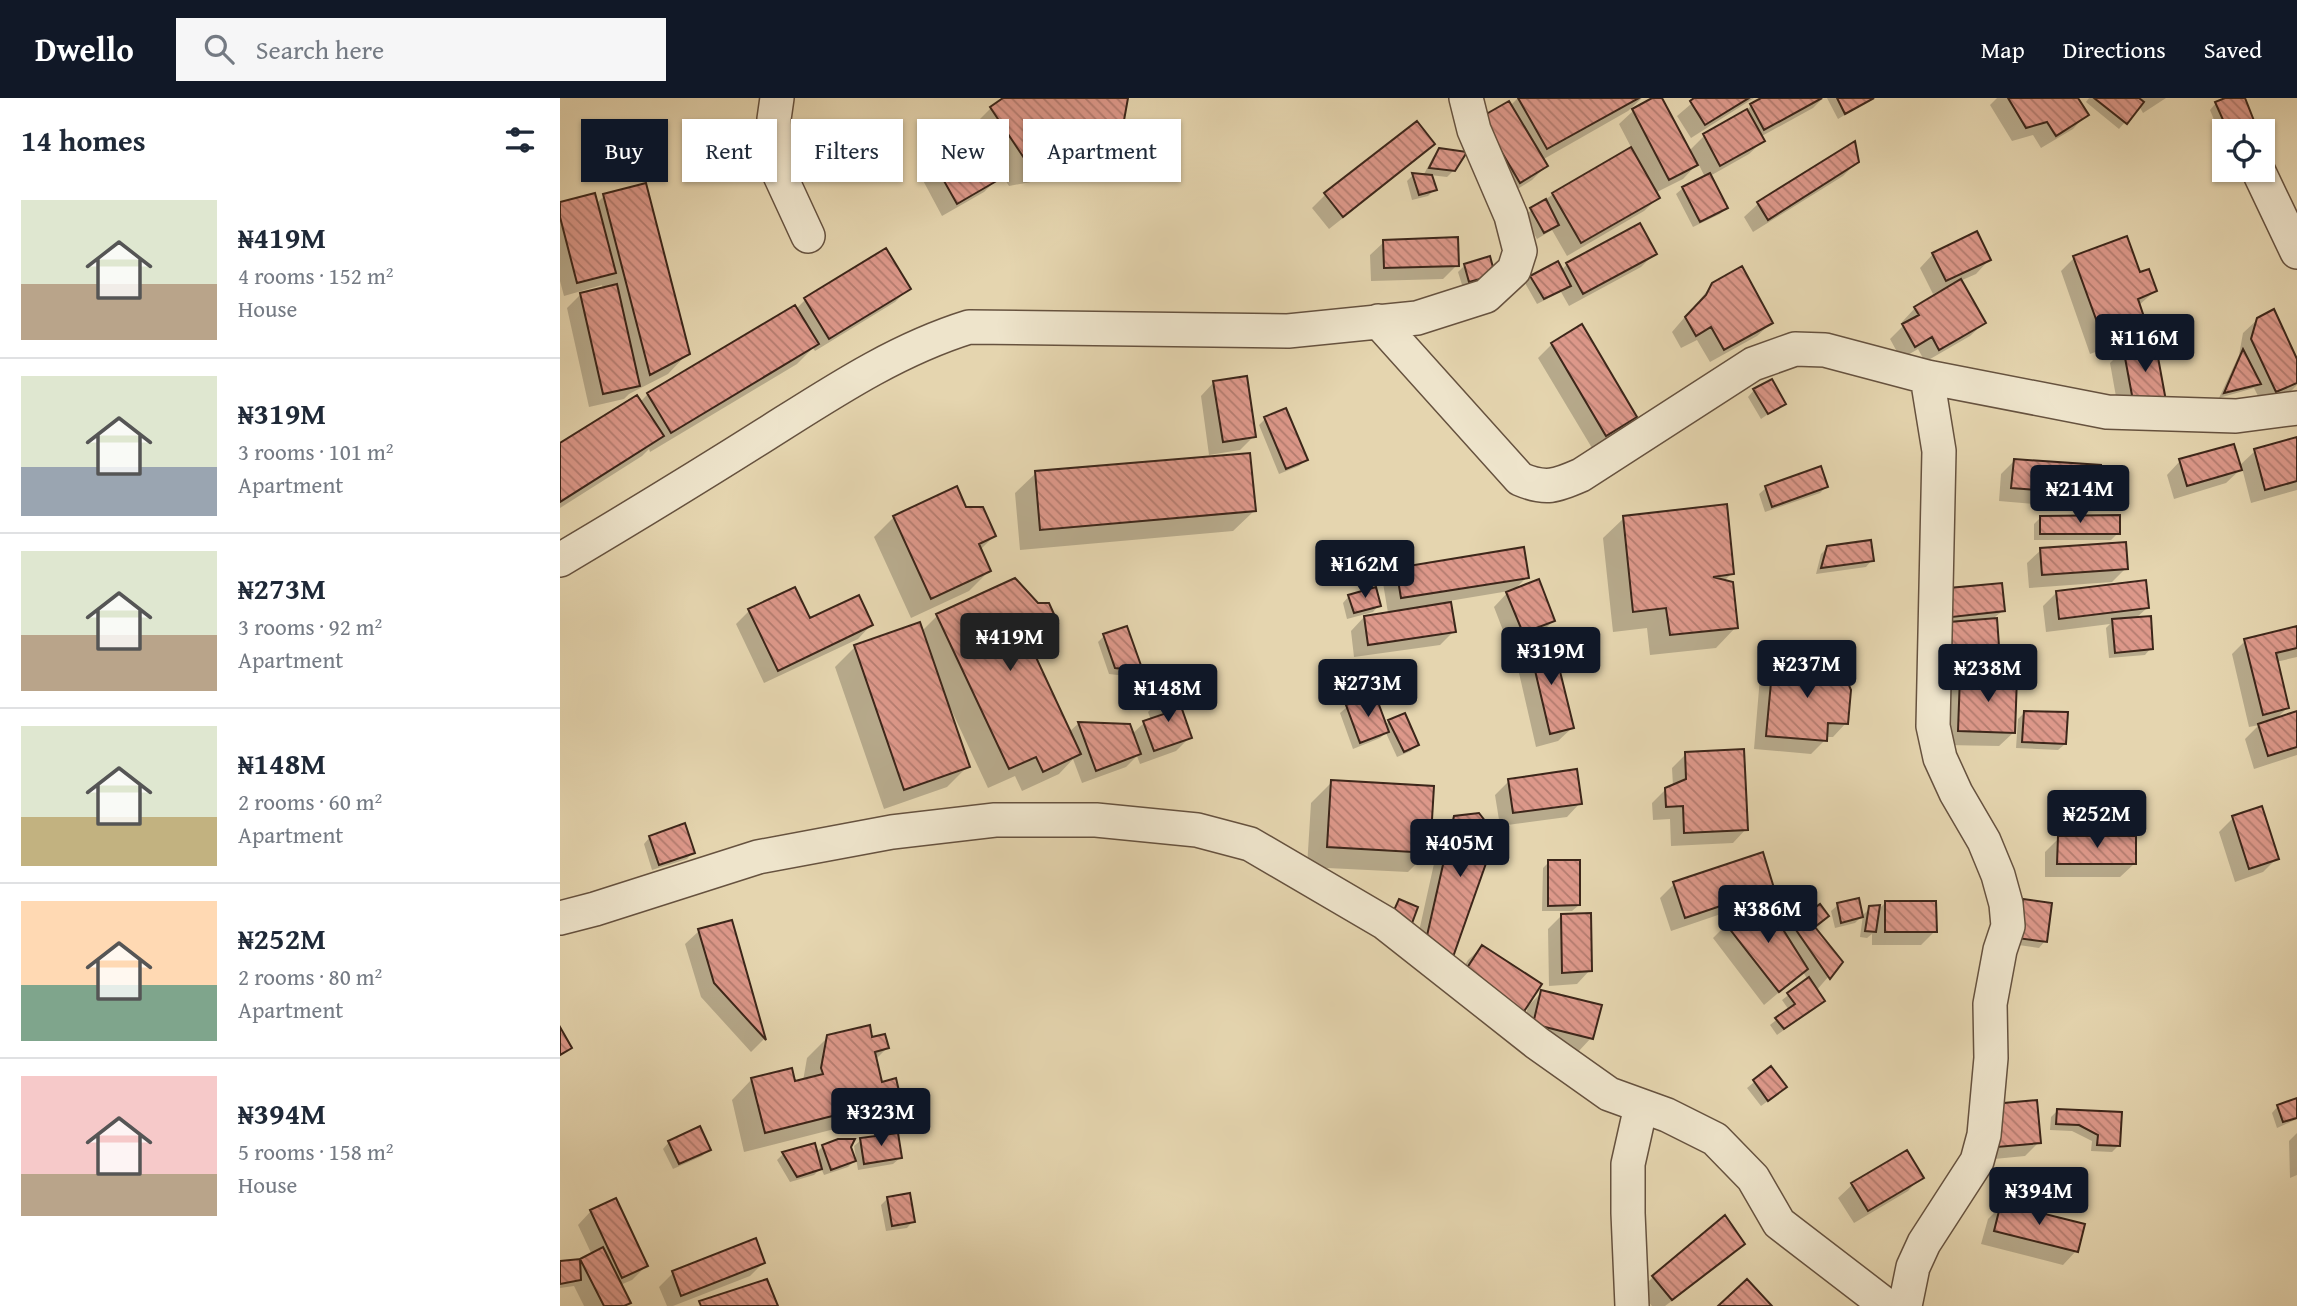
<!DOCTYPE html>
<html lang="en">
<head>
<meta charset="utf-8">
<style>
	:root { --surface:#fff; --page:#f6f6f7; --text:#1f2937; --muted:#747a83; --line:#e0e1e3; --accent:#111827 }
	body { margin:0; font-family:"Gentium Book Plus",serif; background:var(--page); color:var(--text); height:100vh; display:flex; flex-direction:column; font-size:26px; white-space:nowrap }
	* { box-sizing:border-box; margin:0 }
	p { font-size:23px; color:var(--muted) }
	.icon { flex:none; width:38px; height:38px; fill:none; stroke:currentColor; stroke-width:2; stroke-linecap:round; stroke-linejoin:round }
	.map { position:relative; flex:1; overflow:hidden }
	.panel { display:flex; flex-direction:column; background:var(--surface); width:560px }
	.panel>* { flex:none }
	.guide { position:absolute; left:21px; top:21px; width:665px; height:63px; display:flex; gap:14px }
	.buttons { position:absolute; left:1652px; top:21px; display:grid; gap:14px }
	.buttons a { display:grid; place-items:center; width:63px; height:63px; border-radius:0px; background:var(--surface); box-shadow:0 2px 5px #0004; font-size:35px }
	.price { position:absolute; translate:-50% -60px; padding:0 16px; border-radius:7px; background:var(--accent); color:#fff; font-size:23px; line-height:46px; filter:drop-shadow(0 2px 4px #0008) }
	.price::after { content:''; position:absolute; left:50%; top:42px; width:21px; height:16px; margin-left:-10px; background:inherit; clip-path:polygon(0 0,100% 0,50% 100%) }
	.price.selected { background:#222; color:#fff }
	ul { padding:0; list-style:none }
	li { display:flex; align-items:center; gap:21px; height:175px; padding:0 21px }
	li+li { border-top:2px solid var(--line) }
	li span { display:grid; place-items:center; flex:none; width:196px; height:140px; border-radius:0px; color:#555 }
	li>.icon { margin-inline-start:auto }
	span .icon { width:84px; height:84px; fill:#fffc; stroke-width:1 }
	li b { font-size:30px }
	h2 { display:flex; justify-content:space-between; align-items:center; height:84px; padding:0 21px; font-size:30px }
	.tag { padding:0 24px; border-radius:0px; background:var(--surface); box-shadow:0 2px 5px #0004; font-size:24px; line-height:63px }
	.tag.selected { background:var(--accent); color:#fff }
	header { display:flex; align-items:center; gap:42px; box-sizing:border-box; height:98px; padding:0 35px; background:var(--accent); color:#fff }
	header strong { font-size:33px }
	nav { display:flex; gap:38px; margin-inline-start:auto; font-size:24px }
	.search { width:490px; height:63px; background:var(--page); display:flex; align-items:center; gap:18px; box-sizing:border-box; padding:0 24px; border-radius:0px; color:var(--muted); font-size:26px }
	main { display:flex; flex:1; min-height:0 }
	.map>svg:first-child { display:block }
	.shadow { fill:#0003 }
	.building { fill:url(#building-back-hatch); stroke:#3c261a; stroke-width:2 }
	.lines { fill:none; stroke-linecap:round; stroke-linejoin:round }
	.street-casing { stroke:#66523f; stroke-width:36 }
	.street { stroke:#eee4cb; stroke-width:33 }
</style>
</head>
<body>
<header>
<strong>Dwello</strong>
<div class="search"><svg class="icon" aria-label="search" viewBox="0 0 24 24"><circle cx="10" cy="10" r="6"/><path d="M15 15l6 6"/></svg>Search here</div>
<nav><a>Map</a><a>Directions</a><a>Saved</a></nav>
</header>
<main>
<section class="panel">
<h2>14 homes<svg class="icon" aria-label="filters" viewBox="0 0 24 24"><path d="M4 7h16M4 17h16"/><circle cx="9" cy="7" r="2"/><circle cx="15" cy="17" r="2"/></svg></h2>
<ul>
<li><span style="background:linear-gradient(#dfe7d0 60%,#b9a48a 0)"><svg class="icon" aria-label="home" viewBox="0 0 24 24"><path d="M3 11l9-7 9 7M6 9v11h12V9"/></svg></span><div><b>₦419M</b><p>4 rooms · 152 m²</p><p>House</p></div></li>
<li><span style="background:linear-gradient(#dfe7d0 65%,#9aa5b1 0)"><svg class="icon" aria-label="home" viewBox="0 0 24 24"><path d="M3 11l9-7 9 7M6 9v11h12V9"/></svg></span><div><b>₦319M</b><p>3 rooms · 101 m²</p><p>Apartment</p></div></li>
<li><span style="background:linear-gradient(#dfe7d0 60%,#b9a48a 0)"><svg class="icon" aria-label="home" viewBox="0 0 24 24"><path d="M3 11l9-7 9 7M6 9v11h12V9"/></svg></span><div><b>₦273M</b><p>3 rooms · 92 m²</p><p>Apartment</p></div></li>
<li><span style="background:linear-gradient(#dfe7d0 65%,#c2b280 0)"><svg class="icon" aria-label="home" viewBox="0 0 24 24"><path d="M3 11l9-7 9 7M6 9v11h12V9"/></svg></span><div><b>₦148M</b><p>2 rooms · 60 m²</p><p>Apartment</p></div></li>
<li><span style="background:linear-gradient(#ffd9b3 60%,#7fa58c 0)"><svg class="icon" aria-label="home" viewBox="0 0 24 24"><path d="M3 11l9-7 9 7M6 9v11h12V9"/></svg></span><div><b>₦252M</b><p>2 rooms · 80 m²</p><p>Apartment</p></div></li>
<li><span style="background:linear-gradient(#f6c9c9 70%,#b9a48a 0)"><svg class="icon" aria-label="home" viewBox="0 0 24 24"><path d="M3 11l9-7 9 7M6 9v11h12V9"/></svg></span><div><b>₦394M</b><p>5 rooms · 158 m²</p><p>House</p></div></li>
</ul>
</section>
<div class="map">
<svg width="1737" height="1208" viewBox="0 0 1737 1208">
	<defs>
		<pattern id="building-back-hatch" width="6" height="6" patternUnits="userSpaceOnUse" patternTransform="scale(1.75)"><rect width="6" height="6" fill="#dd988a"/><path d="M-1 5l2 2M0 0l6 6M5-1l2 2" fill="none" stroke="#b47c70"/></pattern>
	</defs>
	<rect width="100%" height="100%" fill="#e5d5af"/>
	<filter id="stains"><feTurbulence type="fractalNoise" baseFrequency=".00286" numOctaves="4"/><feColorMatrix values="0 0 0 0 .2 0 0 0 0 .09 0 0 0 0 .02 0 0 0 .5 -.17"/></filter>
	<radialGradient id="worn" r=".72"><stop offset=".6" stop-color="#630" stop-opacity="0"/><stop offset="1" stop-color="#630" stop-opacity=".3"/></radialGradient>
	<path class="shadow" d="M446,0H566L547,42L526,63L487,81L449,88L428,56L425,57L438,80L424,94L382,118L359,75L372,62L416,38L411,30L431,10Z
		M958,0H1082L1068,13L982,62L986,68L972,82L946,98L909,34L950,8Z
		M1096,0H1101L1129,53L1144,38L1182,16L1191,8L1205,0H1263L1253,10L1200,39L1203,43L1189,56L1150,78L1166,110L1160,116L1133,129L1116,96L1123,90L1145,79L1138,65L1123,81L1095,95L1098,100L1084,113L1007,158L992,132L977,141L964,118L993,96L1072,51L1059,26L1073,13Z
		M1138,0H1194L1131,40L1117,18Z
		M1267,0H1313L1278,21Z
		M1437,0H1516L1526,17L1513,31L1481,50L1473,37L1452,43L1430,7Z
		M1529,0H1606L1583,15L1579,8L1559,31L1526,4Z
		M1670,0H1683L1696,33H1664V46L1650,12L1656,5Z
		M856,25L873,46L860,59L769,131L752,110L765,97Z
		M1294,46L1297,64L1283,78L1193,134L1184,119L1198,106Z
		M880,52L894,72L887,79L870,77L875,91L868,98L852,102L847,83L853,77L863,78L873,59Z
		M44,98L128,255L108,276L69,296L64,301L29,309L7,210L21,196L43,191L42,187L4,198L0,183V106H36Z
		M824,144L897,167L883,181L811,183L810,157Z
		M1095,155L1081,169L1009,208L1001,194L977,206L965,185L971,179L1001,173L1007,166Z
		M1373,156L1429,162L1416,176L1400,183L1424,225L1410,238L1365,264L1358,251L1341,261L1330,241L1344,227L1342,224L1355,210L1383,194L1381,192L1373,196L1360,170Z
		M1514,160L1579,177L1595,193L1578,208L1585,228L1571,241L1530,256L1501,173Z
		M905,167L933,177L903,190L898,174Z
		M1153,186L1211,225L1197,238L1150,264L1137,242L1121,250L1112,234Z
		M349,190L335,204L255,253L253,250L237,266L90,354L89,351L82,358L0,410V347L80,304L88,296L236,211L245,202Z
		M1714,214L1737,265V287L1730,294L1702,306L1694,290L1659,300L1679,257L1683,235L1698,221Z
		M992,246L1075,319L1062,333L1032,350L978,260Z
		M1564,251L1604,302L1560,321L1550,265Z
		M654,284L694,338L680,352L649,357L641,298Z
		M1194,292L1224,305L1201,321L1188,299Z
		M705,321L746,362L739,368L719,376L699,327Z
		M1737,341V392L1691,405L1682,370L1666,385L1614,401L1607,377L1620,363L1679,368L1695,353Z
		M1455,362L1537,396L1523,410L1439,403L1441,376Z
		M476,375L694,413L673,433L460,452L455,395Z
		M1266,389L1260,395L1205,414L1199,396L1206,390Z
		M405,411L434,438L420,452L429,473L409,493L351,520L314,439L334,419Z
		M1481,419L1558,435L1551,442H1474V426Z
		M1064,420L1172,475L1164,483L1176,529L1156,550L1090,557L1087,530L1053,534L1043,440Z
		M1267,450L1312,462L1306,469L1256,476L1261,456Z
		M1481,452L1566,470L1552,484L1469,490L1467,465Z
		M837,471L967,479L953,493L993,523L980,536L949,548L934,509L949,493L889,503L894,533L880,547L794,559L791,533L804,519L828,515L823,485Z
		M1496,495L1587,510L1575,521L1591,550L1585,557L1549,560L1546,530L1550,526L1486,534L1483,508Z
		M789,498L819,507L813,514L787,521L783,505Z
		M1383,499L1444,512L1435,519L1437,548L1431,554L1385,558Z
		M189,513L249,523L311,527L298,541L204,585L176,526Z
		M377,518L496,525L476,545L469,548L509,634L519,625L569,627L572,636L584,625L591,622L588,614L602,600L630,639L616,653L580,666L577,658L566,669L522,685L513,661L499,676L462,693L455,678L428,690L389,607L387,608L408,668L387,689L324,711L275,569L295,549L361,534Z
		M1737,530V559L1716,564L1727,610L1715,622L1737,615V657L1694,671L1685,641L1699,627L1689,629L1672,556L1685,543Z
		M544,538L581,573L575,579L549,576L538,544Z
		M970,549L1012,630L998,643L976,649L956,562Z
		M1213,565L1286,625L1273,639H1265V642L1251,656L1194,651L1200,579Z
		M1401,579L1453,635L1439,648L1385,647L1387,593Z
		M787,609L825,628L829,623L857,646L851,653L837,659L826,635L820,640L793,651L780,615Z
		M1465,614L1505,646L1498,652L1456,650L1458,621Z
		M1126,656L1186,731L1173,745L1111,748L1110,721L1093,722L1092,705L1106,691L1113,688L1112,670Z
		M949,683L1020,705L1007,719L940,728L935,697Z
		M772,684L868,754L848,774L747,769L751,705Z
		M894,720L878,872L854,856L881,734Z
		M1673,720L1717,760L1703,774L1675,784L1659,734Z
		M90,739L133,754L127,761L92,772L84,746Z
		M1499,740L1574,766L1560,779H1485V754Z
		M989,764L1019,807L1012,813H982L983,770Z
		M1114,786L1212,790L1199,803L1111,833L1100,800Z
		M1237,792L1253,813L1267,818L1254,830L1281,864L1256,893V909L1217,937L1210,927L1229,912L1222,902L1248,882L1243,874L1204,907L1153,840L1166,827L1204,806L1212,798Z
		M1463,803L1485,843L1479,850L1452,846L1457,809Z
		M1325,805L1375,833L1361,847H1312V836L1307,840L1300,839L1303,817L1295,825L1275,830L1271,813L1278,807L1301,819L1310,810L1317,813Z
		M1001,818L1030,872L1017,886L989,888L988,831Z
		M170,824L204,941L191,954L141,899L125,846L139,833Z
		M922,849L948,927L891,890L908,862Z
		M982,894L1031,940L1018,954L961,940L968,908Z
		M268,939L311,941L327,950L315,962L321,986L337,992L302,1024L184,1054L172,1002L192,981L234,985L243,983L247,960Z
		M1211,970L1219,995L1201,1008L1187,990Z
		M1737,1002V1021L1717,1030L1712,1015L1718,1008Z
		M1497,1013L1558,1048L1552,1054L1531,1053L1532,1043L1512,1033L1490,1032L1491,1019Z
		M1420,1021L1479,1044L1465,1058L1424,1062Z
		M1737,1035V1077L1730,1080L1729,1043Z
		M301,1042L340,1060L333,1066L298,1072L294,1048Z
		M109,1044L149,1051L142,1058L113,1071L103,1051Z
		M254,1047L256,1055L263,1048L289,1049L294,1063L288,1069L264,1077L261,1070L254,1077L230,1084L217,1062L223,1056Z
		M1346,1054L1361,1079L1348,1093L1294,1125L1278,1100L1292,1087Z
		M327,1101L353,1123L347,1130L326,1133L321,1107Z
		M1442,1107L1516,1153L1503,1167L1421,1146L1428,1121Z
		M31,1113L86,1168L72,1182L60,1187L69,1204L65,1208H24L14,1188L0,1190V1165L21,1162L32,1157L18,1127Z
		M1182,1146L1169,1160L1105,1208H1092L1079,1193L1093,1179Z
		M203,1165L190,1178L113,1208H107L99,1189L113,1175Z"/>
	<path class="building" d="M443,0H568L563,28L549,44L508,62L470,69L430,9Z
		M958,0H1079L987,51Z
		M1092,0H1102L1138,67L1109,82L1072,11Z
		M1134,0H1189L1145,27L1130,3Z
		M1201,0H1262L1204,32L1190,6Z
		M1277,0H1314L1285,16Z
		M1448,0H1518L1529,17L1496,38L1487,24L1466,30Z
		M1534,0H1579L1584,4L1567,26Z
		M1665,0H1685L1698,33H1668L1655,4Z
		M949,3L988,68L960,85L921,19Z
		M1187,11L1205,43L1160,68L1143,36Z
		M857,23L875,46L783,119L764,95Z
		M415,36L440,81L397,106L371,60Z
		M1295,43L1299,64L1208,122L1197,104Z
		M1071,49L1100,100L1021,145L992,95Z
		M879,50L907,54L895,73L869,70Z
		M852,75L872,77L877,92L859,97Z
		M1150,75L1168,110L1140,124L1122,89Z
		M86,85L130,256L90,277L43,96Z
		M35,95L56,175L17,185L0,119V104Z
		M986,101L999,127L984,135L970,110Z
		M1080,125L1097,156L1023,196L1006,165Z
		M1417,133L1431,162L1386,183L1372,155Z
		M1567,138L1580,174L1589,171L1597,193L1578,201L1587,228L1544,243L1513,158Z
		M898,139L899,168L824,170L823,142Z
		M326,150L351,191L269,241L244,200Z
		M930,158L935,177L909,184L904,166Z
		M998,163L1011,188L984,201L970,178Z
		M1182,168L1213,225L1164,252L1151,229L1136,238L1125,219L1146,197L1152,185Z
		M1401,181L1426,225L1379,252L1372,239L1355,249L1342,226L1359,217L1354,209Z
		M57,186L80,288L43,296L20,195Z
		M235,207L259,246L111,335L87,295Z
		M1714,211L1737,261V285L1716,294L1691,241L1697,220Z
		M1022,226L1077,319L1046,338L991,245Z
		M1595,243L1606,303L1574,308L1563,249Z
		M1683,251L1701,286L1664,295Z
		M687,278L696,339L663,344L653,283Z
		M1212,281L1226,306L1208,316L1193,291Z
		M77,297L104,338L0,404V345Z
		M726,310L748,362L726,371L704,319Z
		M1737,339V383L1705,392L1694,351Z
		M1674,346L1682,372L1627,388L1619,361Z
		M690,355L696,413L480,432L475,373Z
		M1454,361L1541,367L1539,397L1451,390Z
		M1261,368L1268,389L1212,409L1205,388Z
		M397,388L406,409H423L436,438L419,446L431,473L371,501L333,418Z
		M1167,406L1174,476L1153,479L1173,484L1178,530L1110,537L1106,510L1073,514L1063,418Z
		M1560,417V436H1480V418Z
		M1311,442L1314,463L1261,470L1267,448Z
		M1566,444L1568,471L1482,477L1480,450Z
		M964,449L969,480L841,500L836,470Z
		M455,480L478,505H489L498,525L467,540L521,656L483,674L476,659L449,671L376,516Z
		M979,481L995,523L963,535L946,494Z
		M1586,482L1589,510L1499,521L1496,493Z
		M1442,485L1445,513L1392,519L1389,490Z
		M235,489L250,520L299,497L313,527L218,573L188,511Z
		M816,489L821,508L794,515L788,497Z
		M891,504L896,534L808,547L804,518Z
		M1591,518L1593,551L1555,555L1552,521Z
		M1437,520L1439,548L1391,553L1389,524Z
		M360,524L410,669L344,692L294,547Z
		M567,528L583,573L555,570L543,536Z
		M1737,528V550L1716,555L1729,610L1703,617L1684,541Z
		M992,541L1014,630L990,636L969,547Z
		M1213,563L1281,568L1291,592L1288,626L1268,625L1267,643L1206,638Z
		M1400,578L1457,579L1455,635L1398,633Z
		M614,588L632,640L594,653L583,623L607,615L601,599Z
		M815,596L829,634L800,645L786,607Z
		M1464,613L1508,614L1506,646L1462,644Z
		M1737,613V649L1708,658L1698,626Z
		M845,615L859,647L844,654L828,622Z
		M518,624L570,626L581,656L536,673Z
		M1184,651L1188,732L1124,735L1123,708L1106,709L1105,690L1126,681L1125,654Z
		M1017,671L1022,706L953,715L948,681Z
		M771,682L874,688L870,755L767,749Z
		M1702,708L1719,761L1689,771L1672,718Z
		M919,715L936,737L893,859L866,842L894,718Z
		M125,725L135,755L99,767L89,738Z
		M1498,738H1576V766H1497Z
		M1203,754L1214,790L1125,820L1113,784Z
		M988,762H1020V807L988,808Z
		M1237,790L1253,811L1260,806L1269,818L1255,829L1283,864L1270,881L1211,796Z
		M1299,800L1303,819L1281,825L1277,805Z
		M839,801L858,809L851,828L831,819Z
		M1463,801L1492,805L1487,844L1457,840Z
		M1205,803L1248,871L1219,894L1165,825Z
		M1325,803H1376L1377,834H1325Z
		M1320,807L1316,834L1305,833L1309,808Z
		M1031,815L1032,873L1002,875L1001,816Z
		M172,822L206,942L154,885L138,831Z
		M922,847L982,886L963,915L903,876Z
		M1249,879L1265,903L1224,931L1215,920L1235,906L1227,895Z
		M981,892L1042,907L1033,941L973,926Z
		M310,927L312,939L325,936L329,950L315,954L322,984L336,980L339,993L322,997L324,1005L205,1035L191,980L232,970L235,983L263,976L261,970L267,937Z
		M0,929L12,950L0,957Z
		M1211,968L1227,989L1208,1003L1193,982Z
		M1737,1000V1020L1723,1024L1717,1007Z
		M1477,1002L1481,1045L1437,1049L1433,1006Z
		M1497,1011L1562,1014L1560,1048L1537,1047L1538,1037L1519,1027L1496,1026Z
		M140,1028L151,1052L119,1066L108,1043Z
		M338,1035L342,1060L304,1066L300,1040Z
		M278,1041H295L291,1049L296,1063L271,1072L262,1047Z
		M255,1045L262,1071L237,1079L222,1054Z
		M1347,1052L1364,1080L1308,1113L1291,1085Z
		M350,1095L355,1124L332,1128L327,1099Z
		M56,1100L88,1168L62,1180L30,1112Z
		M1441,1105L1525,1126L1518,1154L1434,1133Z
		M1165,1117L1185,1146L1112,1202L1092,1178Z
		M196,1140L205,1165L121,1198L112,1173Z
		M43,1149L71,1205L64,1208H44L20,1161Z
		M20,1161L21,1182L0,1186V1163Z
		M207,1181L218,1208H141L139,1203Z
		M1187,1181L1212,1208H1158Z"/>
	<g class="lines">
		<defs>
			<path id="street" d="M217,0L214,21L218,73L248,138
				M1698,72L1737,154
				M818,223L960,381C986,392 996,388 1021,377L1193,266L1235,251L1265,252L1367,279L1547,314L1676,318L1737,310
				M0,462C69,421 138,379 206,336C271,295 335,252 409,229L728,233L857,220L926,198L954,172L960,153L951,118L914,32L906,0
				M0,820L35,811L198,759L332,734L435,722H536L637,732L690,746L825,825L977,945L1049,996L1107,1017L1155,1041L1193,1080L1219,1125L1327,1208
				M1072,1208L1068,1115V1066L1081,1008
				M1345,1208L1353,1169L1364,1145L1417,1063L1424,1037L1431,960L1430,906L1440,852L1448,828L1446,806L1438,777L1424,743L1396,695L1380,660L1373,628L1379,353L1367,279"/>
		</defs>
		<use href="#street" class="street-casing"/>
		<use href="#street" class="street"/>
	</g>
	<rect width="100%" height="100%" filter="url(#stains)"/>
	<rect width="100%" height="100%" fill="url(#worn)"/>
</svg>
<div class="buttons">
<a><svg class="icon" aria-label="locate" viewBox="0 0 24 24"><circle cx="12" cy="12" r="6"/><path d="M12 2v4M12 18v4M2 12h4M18 12h4"/></svg></a>
</div>
<b class="price" style="left:1585px;top:276px">₦116M</b>
<b class="price" style="left:1520px;top:427px">₦214M</b>
<b class="price" style="left:805px;top:502px">₦162M</b>
<b class="price selected" style="left:450px;top:575px">₦419M</b>
<b class="price" style="left:991px;top:589px">₦319M</b>
<b class="price" style="left:1247px;top:602px">₦237M</b>
<b class="price" style="left:1428px;top:606px">₦238M</b>
<b class="price" style="left:808px;top:621px">₦273M</b>
<b class="price" style="left:608px;top:626px">₦148M</b>
<b class="price" style="left:1537px;top:752px">₦252M</b>
<b class="price" style="left:900px;top:781px">₦405M</b>
<b class="price" style="left:1208px;top:847px">₦386M</b>
<b class="price" style="left:321px;top:1050px">₦323M</b>
<b class="price" style="left:1479px;top:1129px">₦394M</b>
<div class="guide">
<a class="tag selected">Buy</a>
<a class="tag">Rent</a>
<a class="tag">Filters</a>
<a class="tag">New</a>
<a class="tag">Apartment</a>
</div>
</div>
</main>
</body>
</html>
